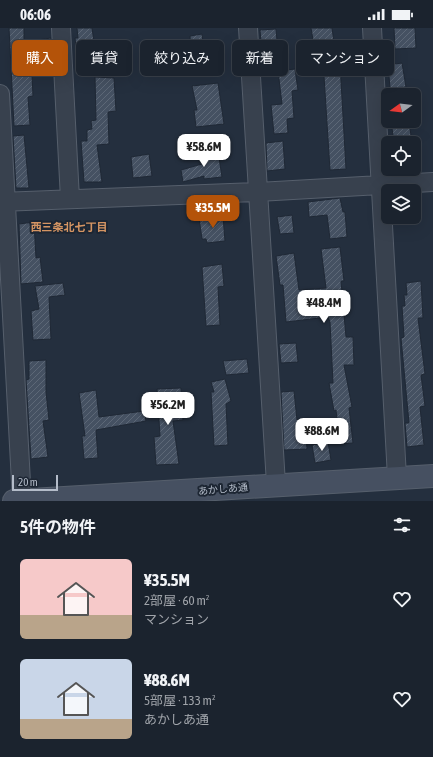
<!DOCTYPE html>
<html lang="ja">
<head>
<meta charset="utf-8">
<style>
	:root { --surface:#1b232e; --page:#282f3a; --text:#f1f3f6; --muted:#a0a4aa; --line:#39404a; --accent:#b45309 }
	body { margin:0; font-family:"Asap Condensed","Noto Sans JP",sans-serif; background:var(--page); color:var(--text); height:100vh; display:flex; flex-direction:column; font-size:15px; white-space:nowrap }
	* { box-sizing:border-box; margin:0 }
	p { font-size:13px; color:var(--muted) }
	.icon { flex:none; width:22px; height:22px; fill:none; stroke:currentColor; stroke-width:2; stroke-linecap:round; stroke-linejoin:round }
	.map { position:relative; height:473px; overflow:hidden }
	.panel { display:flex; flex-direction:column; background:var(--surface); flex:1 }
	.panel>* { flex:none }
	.banner { position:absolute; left:12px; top:12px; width:409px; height:36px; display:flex; gap:8px }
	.needle { width:26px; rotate:255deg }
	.buttons { position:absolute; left:381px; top:60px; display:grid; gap:8px }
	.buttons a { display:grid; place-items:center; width:40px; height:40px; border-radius:6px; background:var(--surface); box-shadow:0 4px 16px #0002,0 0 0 1px var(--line); font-size:20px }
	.scale { position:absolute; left:12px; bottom:10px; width:46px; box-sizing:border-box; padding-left:4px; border:2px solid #b4bcc9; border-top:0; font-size:11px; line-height:14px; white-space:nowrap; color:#b4bcc9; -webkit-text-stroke:3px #1d2633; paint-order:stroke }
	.price { position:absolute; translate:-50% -34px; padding:0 9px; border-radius:8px; background:#fff; color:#222; font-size:13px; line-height:26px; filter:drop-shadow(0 1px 2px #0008) }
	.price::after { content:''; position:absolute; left:50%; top:24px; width:12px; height:9px; margin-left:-6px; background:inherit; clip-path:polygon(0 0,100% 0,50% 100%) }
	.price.on { background:var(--accent); color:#fff }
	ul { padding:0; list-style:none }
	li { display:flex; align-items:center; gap:12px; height:100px; padding:0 20px }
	li span { display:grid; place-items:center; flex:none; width:112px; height:80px; border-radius:6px; color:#555 }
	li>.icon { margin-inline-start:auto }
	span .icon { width:48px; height:48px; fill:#fffc; stroke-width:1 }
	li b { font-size:17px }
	h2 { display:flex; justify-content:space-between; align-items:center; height:48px; padding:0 20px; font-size:17px }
	.chip { padding:0 14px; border-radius:6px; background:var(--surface); box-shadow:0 4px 16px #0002,0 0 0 1px var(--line); font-size:14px; line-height:36px }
	.chip.on { background:var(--accent); color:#fff }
	.status { display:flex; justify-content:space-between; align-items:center; height:28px; padding:0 20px; background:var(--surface); direction:ltr }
	.status svg { height:11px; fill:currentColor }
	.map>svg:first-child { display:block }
	.building { fill:url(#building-hatch); stroke:#1f2835 }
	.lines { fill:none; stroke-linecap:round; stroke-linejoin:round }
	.street-casing { stroke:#565f6c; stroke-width:20 }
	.secondary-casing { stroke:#565f6c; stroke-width:24 }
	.street { stroke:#38414e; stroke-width:18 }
	.secondary { stroke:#465061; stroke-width:22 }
	.labels { text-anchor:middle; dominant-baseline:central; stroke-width:4; stroke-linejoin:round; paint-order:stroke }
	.street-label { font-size:10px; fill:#b4bcc9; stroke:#1d2633 }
	.neighbourhood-label { font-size:11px; font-weight:bold; fill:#d59563; stroke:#1d2633 }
</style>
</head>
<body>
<div class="status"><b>06:06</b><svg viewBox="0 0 49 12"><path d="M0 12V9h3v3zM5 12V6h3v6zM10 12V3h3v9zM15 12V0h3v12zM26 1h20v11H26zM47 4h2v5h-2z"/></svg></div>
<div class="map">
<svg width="433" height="473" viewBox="0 0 433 473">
	<defs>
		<pattern id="building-hatch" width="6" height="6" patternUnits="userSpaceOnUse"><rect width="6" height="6" fill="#455162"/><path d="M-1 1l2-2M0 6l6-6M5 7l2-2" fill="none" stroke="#5d6877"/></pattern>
	</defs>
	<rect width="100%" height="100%" fill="#242f3e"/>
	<path class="building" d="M9,0H24V14L51,10L52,23L31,26L33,68L28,69L30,97L14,98Z
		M77,0H92L98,41L79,44L75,10H78Z
		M311,0H332L337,35H340L346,141L330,142L322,17L314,18Z
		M394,0H415L416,20L395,21Z
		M276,1L278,24L262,25L260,2Z
		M202,6L205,31L191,33L190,8Z
		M402,35L406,59L390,60L388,37Z
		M295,41L298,62L292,63L294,90L287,91L288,105L274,106L271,77L282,76L278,43Z
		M95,49L114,50L116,83L108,84L109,116L97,117L102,154H84L81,113H87V102L92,101L91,93L96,92Z
		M218,55L224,96L196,99L194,82H197L192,58Z
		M391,93H409L412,115H394Z
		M24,107L29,160H16L13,108Z
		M283,113L285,141L267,143L266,115Z
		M218,123L222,149L204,151V148L183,154L181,142L202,136L200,126Z
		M149,126L152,148L133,150L131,129Z
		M340,170L343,184H345L347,209L330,211L327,187L309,189L308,174Z
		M292,187L294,205L280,206L277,189Z
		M223,188L225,213L207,215L206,211H202L199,190Z
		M34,194L36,230L40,229L43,254L21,256L19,196Z
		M340,219L344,253H341L346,309H353L354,337H344L352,379L349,380L353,415L340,416L336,382L334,383L329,355H333L330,294L328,289L286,294L283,257H280L276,228L294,225L299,262L326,260L321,221Z
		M222,236L224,258L218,259L220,297L206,298L202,239Z
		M421,253L423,290H418L425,346L421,347L425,378L420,379L424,417L407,419L405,395H409L401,310L404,309L402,278H405L404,267H407L406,255Z
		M63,255L65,267L49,269L51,311L33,312L31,283L39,281L35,258Z
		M296,315L298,334L281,335L279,316Z
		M247,331L249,345L226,347L223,333Z
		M46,332V364L49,392L43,393L48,429L31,431L26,352L29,351V333Z
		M225,351L231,373L226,376L228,417L214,418L211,364H214L211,354Z
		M181,360L183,392L173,393L179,436L156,437L154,409L160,408L157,361Z
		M96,362L99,389L144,383L146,393L96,402L98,430L84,431L82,408H85L79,365Z
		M294,363L297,392H305L307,421L284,422L281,364Z
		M328,414L331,432L315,435L312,417Z"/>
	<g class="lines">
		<defs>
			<path id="street" d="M61,0L70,171
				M248,0L276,456
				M372,0L397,449
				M0,66L22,473
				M0,174L258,164L433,154"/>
			<path id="secondary" d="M14,473L433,448"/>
		</defs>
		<use href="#street" class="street-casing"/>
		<use href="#secondary" class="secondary-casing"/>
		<use href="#street" class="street"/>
		<use href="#secondary" class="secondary"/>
	</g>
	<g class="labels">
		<g class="street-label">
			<text transform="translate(223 461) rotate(-5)">あかしあ通</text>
		</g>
		<g class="neighbourhood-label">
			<text x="69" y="199">西三条北七丁目</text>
		</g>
	</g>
</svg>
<div class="buttons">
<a><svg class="needle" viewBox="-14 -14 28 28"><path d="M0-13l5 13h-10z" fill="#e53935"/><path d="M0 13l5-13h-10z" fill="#a0a4aa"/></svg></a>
<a><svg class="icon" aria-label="locate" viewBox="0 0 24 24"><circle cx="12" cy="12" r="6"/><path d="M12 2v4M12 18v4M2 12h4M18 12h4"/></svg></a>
<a><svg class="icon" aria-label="layers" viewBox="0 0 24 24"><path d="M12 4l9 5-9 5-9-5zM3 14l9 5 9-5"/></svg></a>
</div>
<div class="scale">20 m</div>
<b class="price" style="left:204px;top:140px">¥58.6M</b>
<b class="price on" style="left:213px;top:201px">¥35.5M</b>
<b class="price" style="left:324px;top:296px">¥48.4M</b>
<b class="price" style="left:168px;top:398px">¥56.2M</b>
<b class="price" style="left:322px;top:424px">¥88.6M</b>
<div class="banner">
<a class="chip on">購入</a>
<a class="chip">賃貸</a>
<a class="chip">絞り込み</a>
<a class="chip">新着</a>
<a class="chip">マンション</a>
</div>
</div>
<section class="panel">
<h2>5件の物件<svg class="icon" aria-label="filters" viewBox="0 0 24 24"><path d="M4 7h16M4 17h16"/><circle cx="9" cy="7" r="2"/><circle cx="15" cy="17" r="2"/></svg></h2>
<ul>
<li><span style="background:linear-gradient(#f6c9c9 70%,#b9a48a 0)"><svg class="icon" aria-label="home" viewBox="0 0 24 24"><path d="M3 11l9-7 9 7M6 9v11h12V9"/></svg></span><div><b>¥35.5M</b><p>2部屋 · 60 m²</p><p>マンション</p></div><svg class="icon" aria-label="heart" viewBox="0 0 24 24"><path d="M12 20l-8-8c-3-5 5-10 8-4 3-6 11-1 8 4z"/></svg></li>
<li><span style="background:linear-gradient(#c9d6e8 75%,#b9a48a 0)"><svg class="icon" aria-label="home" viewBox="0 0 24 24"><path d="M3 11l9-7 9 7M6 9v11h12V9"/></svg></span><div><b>¥88.6M</b><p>5部屋 · 133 m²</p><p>あかしあ通</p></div><svg class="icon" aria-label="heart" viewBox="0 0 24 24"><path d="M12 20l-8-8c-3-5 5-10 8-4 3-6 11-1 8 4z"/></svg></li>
</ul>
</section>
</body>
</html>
